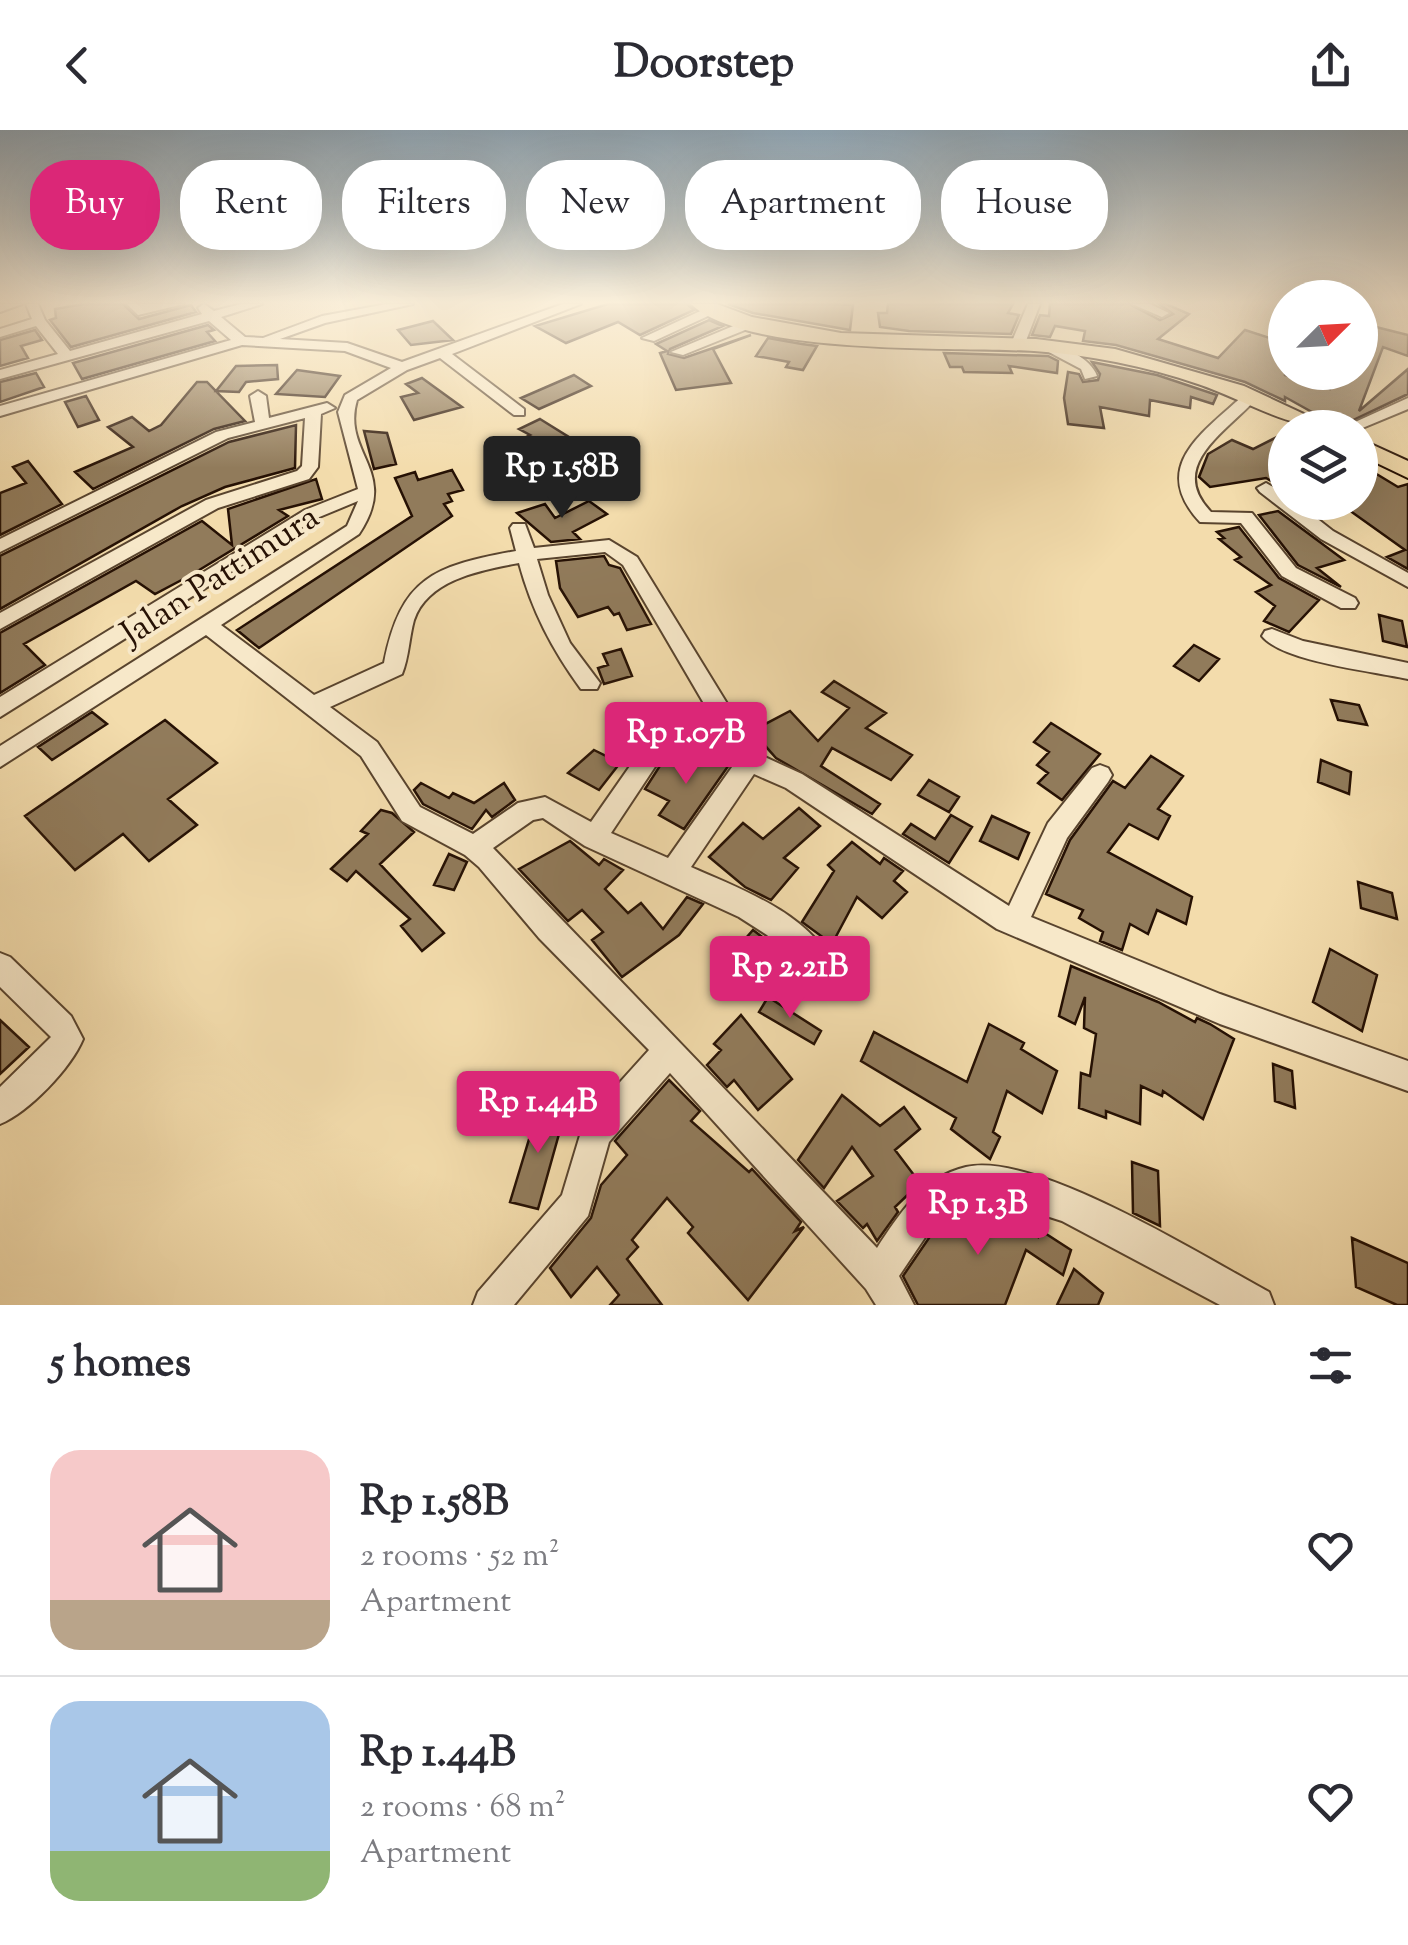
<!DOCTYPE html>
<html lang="en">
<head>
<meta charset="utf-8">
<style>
	:root { --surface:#fff; --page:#f7f7f7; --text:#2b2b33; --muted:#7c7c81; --line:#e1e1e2; --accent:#db2777 }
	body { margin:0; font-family:"Sorts Mill Goudy",serif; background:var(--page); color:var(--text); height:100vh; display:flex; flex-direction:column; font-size:38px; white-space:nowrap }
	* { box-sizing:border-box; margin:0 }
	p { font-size:32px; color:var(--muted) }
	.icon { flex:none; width:55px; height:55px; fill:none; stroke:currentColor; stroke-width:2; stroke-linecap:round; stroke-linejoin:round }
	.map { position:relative; height:1175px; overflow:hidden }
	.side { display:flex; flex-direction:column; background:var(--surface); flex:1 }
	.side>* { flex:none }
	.guide { position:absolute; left:30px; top:30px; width:1350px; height:90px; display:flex; gap:20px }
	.needle { width:65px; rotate:66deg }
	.tools { position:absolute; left:1268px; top:150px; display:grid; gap:20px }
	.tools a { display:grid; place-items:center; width:110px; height:110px; border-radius:50%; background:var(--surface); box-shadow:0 10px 40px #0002; font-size:50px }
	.price { position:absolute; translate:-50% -85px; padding:0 22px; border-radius:10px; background:var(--accent); color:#fff; font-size:32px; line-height:65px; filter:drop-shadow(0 2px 5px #0008) }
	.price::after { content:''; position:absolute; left:50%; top:60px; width:30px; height:22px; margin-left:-15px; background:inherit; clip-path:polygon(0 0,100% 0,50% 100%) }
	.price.on { background:#222; color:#fff }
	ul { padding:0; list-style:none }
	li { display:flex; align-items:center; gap:30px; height:250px; padding:0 50px }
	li+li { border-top:2px solid var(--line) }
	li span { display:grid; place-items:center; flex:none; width:280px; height:200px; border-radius:30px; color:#555 }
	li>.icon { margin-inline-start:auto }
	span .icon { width:120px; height:120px; fill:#fffc; stroke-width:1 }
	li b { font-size:42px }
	h2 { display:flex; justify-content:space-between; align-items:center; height:120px; padding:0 50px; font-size:42px }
	.tag { padding:0 35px; border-radius:40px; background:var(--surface); box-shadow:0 10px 40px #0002; font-size:35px; line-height:90px }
	.tag.on { background:var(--accent); color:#fff }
	header { display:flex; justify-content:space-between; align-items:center; height:130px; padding:0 50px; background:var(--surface); font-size:45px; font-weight:800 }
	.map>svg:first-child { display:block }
	.building { fill:#917b5b; stroke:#261104; stroke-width:2.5 }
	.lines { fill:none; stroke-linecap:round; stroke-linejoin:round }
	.minor-casing { stroke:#59442e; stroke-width:4 }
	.highway-casing { stroke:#261104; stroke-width:4 }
	.minor { fill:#f7e8c9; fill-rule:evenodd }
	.highway { fill:#f3dcac; fill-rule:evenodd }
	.labels { text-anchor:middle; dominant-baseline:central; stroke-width:8; stroke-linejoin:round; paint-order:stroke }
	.far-street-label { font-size:35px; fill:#261104; stroke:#f7e8c9 }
</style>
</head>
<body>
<header><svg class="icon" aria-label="back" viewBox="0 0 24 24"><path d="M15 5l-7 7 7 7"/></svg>Doorstep<svg class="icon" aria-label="share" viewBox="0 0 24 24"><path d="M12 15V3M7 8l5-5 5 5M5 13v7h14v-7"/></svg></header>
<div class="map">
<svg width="1408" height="1175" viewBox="0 0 1408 1175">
	<rect width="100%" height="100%" fill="#f3dcac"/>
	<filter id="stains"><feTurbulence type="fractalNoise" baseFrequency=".002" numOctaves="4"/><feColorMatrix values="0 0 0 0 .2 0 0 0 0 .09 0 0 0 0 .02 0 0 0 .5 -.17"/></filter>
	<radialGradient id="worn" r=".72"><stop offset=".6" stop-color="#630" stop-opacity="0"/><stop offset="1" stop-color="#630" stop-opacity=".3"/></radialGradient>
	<path class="building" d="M84,174H123L139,189L191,175L196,182L71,217L50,190L56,188L55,179Z
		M608,174H687L694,180L640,205L618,192L566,213L535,196Z
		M728,174H833L853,175L850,200L753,183Z
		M888,174H1013L1008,183L1019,185L1011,204L909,201L880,197L878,183H887Z
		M1050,174H1129L1160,190L1173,184L1159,174H1166L1189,184L1158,209L1218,228L1245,200L1285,213V245L1330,259L1341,242H1360V223L1372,196L1408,205V226L1383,217L1359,281L1408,239V264L1339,297L1285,267V271L1245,252L1116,215L1083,211L1085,201L1055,196L1050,207L1032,205L1040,185L1049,186Z
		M709,190L723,196L670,219L668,224L684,228L751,205L713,219L731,253L676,260L660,223L667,221L656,214Z
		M433,191L453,210L411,215L398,200Z
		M208,195L214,200L207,202L215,211L82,249L73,233Z
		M35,200L42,210L21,216L28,228L0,236V210Z
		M768,208L802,214L817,216L803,240L786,237L789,232L756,226Z
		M944,223L1048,226L1058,231L1057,243L1009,236L1012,243L964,242L962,237H950Z
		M1092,232L1157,245L1217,265L1213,274L1191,267L1190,278L1150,270L1149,286L1100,277L1104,298L1068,294L1064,268L1068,242L1079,244L1083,252L1098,250L1100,244Z
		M277,235L278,249L246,252L239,262L216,261L236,236Z
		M297,240L340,246L325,267L276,264Z
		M36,243L44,257L0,272V252Z
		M574,245L591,256L539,279L521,268Z
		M422,248L462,277L414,290L401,267L418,263L406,254Z
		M197,252H207L245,291L214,299L93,359L75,342L133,317L108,297L132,287L149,301L161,295Z
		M86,266L99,290L78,297L65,272Z
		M540,289L572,309L550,320H540L522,309L530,305L519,299Z
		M296,295L295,338L225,357L182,376L0,479V426L229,312Z
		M364,301L387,303L396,334L374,339Z
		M1285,303V359L1266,348L1210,357L1199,347L1208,324L1232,310L1253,319Z
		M28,331L62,374L0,405V363L26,353L13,337Z
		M1360,334L1398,357L1408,354V439L1387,427L1405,420L1349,380L1322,387L1306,375L1360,372Z
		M452,340L463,360L448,364L452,371L444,374L452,386L259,518L237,500L412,386L395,348L415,342L418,350Z
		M316,349L322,369L279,380L288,386L191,445L155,464L136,451L24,514L45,535L0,563V503L202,391L232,415L228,379Z
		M589,371L607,384L573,402L580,409L551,412L517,383L545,374L555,388Z
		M1278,381L1344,430L1317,438L1341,457L1298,435L1259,385Z
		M1239,397L1279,448L1319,470L1289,502L1264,491L1275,476L1256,462L1271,455L1235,430L1241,427L1219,409L1224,408L1217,402Z
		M604,426L609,435L620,438L651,494L627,500L619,483L614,485L608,477L578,487L560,458L556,431Z
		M1379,485L1402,491L1407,517L1383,511Z
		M1194,515L1219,529L1199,551L1174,536Z
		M621,519L632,546L604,554L598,538L608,535L603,524Z
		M834,551L886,583L866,598L912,625L891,650L832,618L821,636L880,674L872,684L776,628L752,601L790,581L818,611L849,578L822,562Z
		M1331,570L1359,575L1367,595L1338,590Z
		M92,582L107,594L52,630L38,617Z
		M165,590L217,633L168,669L197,695L149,731L123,704L75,740L25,686Z
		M1051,593L1100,624L1062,670L1038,653L1048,643L1037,635L1049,622L1034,612Z
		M594,620L620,633L599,660L568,643Z
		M711,624L731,632L684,699L659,685L669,671L645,659L665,628L691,640Z
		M1151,626L1183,646L1158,679L1170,686L1158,709L1129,694L1108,722L1192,767L1186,794L1157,780L1148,804L1130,794L1122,820L1100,811L1103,802L1079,788L1083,780L1046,764L1070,710L1113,651L1125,658Z
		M1321,630L1351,642L1349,664L1318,652Z
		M929,650L959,667L949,682L918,665Z
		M421,653L449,668L453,663L474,673L504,653L515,670L492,687L486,680L472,699L423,674L414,660Z
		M799,678L820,696L784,728L798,738L771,770L745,757L709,727L743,693L763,709Z
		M381,680L392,683L414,702L380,734L444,803L422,821L401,796L410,789L356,741L347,751L331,739L368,704L361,701Z
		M951,685L972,697L949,733L903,704L911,694L935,709Z
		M992,686L1029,703L1018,729L980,711Z
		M570,711L599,735L604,729L623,740L605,759L628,783L641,773L663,799L687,767L703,774L679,805L622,847L592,810L603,802L582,780L568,791L519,739Z
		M852,712L880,734L884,728L903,741L894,751L907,762L882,788L857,767L832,814L802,792L834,741L828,735Z
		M449,724L467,732L454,760L434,755Z
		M1358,752L1392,763L1397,789L1361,778Z
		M753,800L770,813L758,830L772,840L761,856L726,831Z
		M1330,819L1377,845L1362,901L1313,872Z
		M1071,836L1158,872L1195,892L1197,888L1210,894L1234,909L1203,989L1163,961L1162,966L1141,956L1140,994L1106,981V988L1079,978L1081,943L1090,946L1096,904L1084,898L1085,867L1075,894L1059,886Z
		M768,867L821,901L814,914L759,882Z
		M741,885L792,949L758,980L734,950L727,957L707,935L721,920L714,914Z
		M0,890L29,917L0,944Z
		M989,894L1024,913L1021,919L1057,941L1042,983L1007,961L993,1002L1000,1007L990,1029L951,999L956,988L861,931L874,902L967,952Z
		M1273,934L1292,941L1295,978L1275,971Z
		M669,950L700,981L691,991L749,1042L752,1039L801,1092L795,1101L804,1097L748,1170L688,1103L693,1097L667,1068L632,1110L638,1117L627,1129L662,1175H610L619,1165L597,1137L571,1167L550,1138L591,1088L601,1055L627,1025L615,1011Z
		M842,965L880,996L904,977L920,999L895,1020L920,1053L895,1077L898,1082L877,1111L867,1094L863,1098L837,1071L873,1046L852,1017L824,1058L798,1030Z
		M540,973L566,979L538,1079L510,1072Z
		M1132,1032L1158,1041L1160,1096L1133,1083Z
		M969,1074H993L1038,1107L1040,1100L1071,1120L1063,1145L1026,1120L1005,1175H918L903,1146L931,1105L953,1082Z
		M1352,1108L1408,1133V1175H1397L1356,1157Z
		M1074,1139L1103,1163L1098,1175H1057Z"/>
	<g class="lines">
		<defs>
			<path id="minor" d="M0,174H22L0,182Z
				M26,174H38L45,190L70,221L202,184L198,178L204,174L214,181L241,174H262L221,187L245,207L263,208L322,186L387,174H413L325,193L280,209L347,213L402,232L563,174H581L452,224L524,279V285H514L440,228L407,240L357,270C341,324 401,341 359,404L221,495L314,565L384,533C401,447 434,436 516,421L510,398L513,394H525L534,418L609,410L637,427L758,624L802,644L1009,776L1048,693L1092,638L1100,635L1108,638L1112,645L1108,652L1067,708L1031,787L1220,864L1408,931V961L1220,894L997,799L786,658L754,644L691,737C738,758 811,784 832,835L828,845L818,849L808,845L767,805L739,787L585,716L543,688L533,690L493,718L877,1118C899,1084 923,1047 966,1037C1036,1021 1204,1127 1269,1162L1274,1175H1220L1062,1091L996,1070H968L951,1079L928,1103L899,1146L914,1175H876L866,1159L670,943L609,1012L588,1086L514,1175H473L478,1162L562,1065L584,992L649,920L539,808L479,737L465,725L402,691L361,626L206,505L0,637V616L347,396L358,371L317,388L0,587V567L305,380L358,359L338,282L345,265L391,238L345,221L242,215L0,286V276L231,210L209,191L0,249V240L58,224L36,196L0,207V199L32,189ZM605,422L623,435L737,630L668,728L611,703L676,605L679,599L676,593H660L591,692L545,667L518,673L473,704L420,677L377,612L330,577L402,544C409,527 409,508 414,490C428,449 482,440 519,433C532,481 552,519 581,559H597L600,553L570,513L548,465L537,429Z
				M127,174H184L138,185Z
				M1028,174H1040L1024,216L1012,219L1010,216Z
				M1132,174H1150L1169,183L1162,187Z
				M709,177L721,180L654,211L642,208Z
				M750,189L757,193L755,196L683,225L671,222Z
				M1045,214C1063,214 1091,229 1097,246L1085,249L1081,239L1045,220Z
				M258,261L266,266L269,288L327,273L335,278L321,284L318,337L309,349L218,378L0,499V483L206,370L297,341L302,336L305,288L228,308L0,422V409L216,302L255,292L250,266Z
				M1246,263L1259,266C1229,300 1165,335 1211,382L1252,383L1296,438L1355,468L1358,473L1355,478H1341L1282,446L1241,393L1200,392C1148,336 1204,302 1246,263Z
				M1408,268V279L1360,299L1342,298Z
				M1266,353L1285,364V372H1296L1333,401L1408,443V457L1321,409L1260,362L1257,358Z
				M1272,499L1303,511L1408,533V549C1373,541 1283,532 1262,506L1265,501Z
				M0,823L10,827L71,886L83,909C71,938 29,982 0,994V957L51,907L0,857Z"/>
			<path id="highway" d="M691,174H717L752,187L841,203L1036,209L1115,219L1244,256L1334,298C1286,298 1243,269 1198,254C1145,236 1090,225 1034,221C958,217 744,226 691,174Z
				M1360,309L1408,331V348L1360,325Z"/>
		</defs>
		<use href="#minor" class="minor-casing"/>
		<use href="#highway" class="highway-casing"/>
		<use href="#minor" class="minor"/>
		<use href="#highway" class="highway"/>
	</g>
	<linearGradient id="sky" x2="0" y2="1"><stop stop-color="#90a8b9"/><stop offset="0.51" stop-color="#faefda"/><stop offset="1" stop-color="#faefda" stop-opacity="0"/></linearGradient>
	<rect width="1408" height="338" fill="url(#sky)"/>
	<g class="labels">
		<g class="far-street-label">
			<text transform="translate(221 447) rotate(-33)">Jalan Pattimura</text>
		</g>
	</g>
	<rect width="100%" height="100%" filter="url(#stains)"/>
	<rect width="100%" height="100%" fill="url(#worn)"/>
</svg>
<div class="tools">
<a><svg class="needle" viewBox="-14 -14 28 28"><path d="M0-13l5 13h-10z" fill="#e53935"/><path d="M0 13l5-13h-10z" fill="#7c7c81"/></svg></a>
<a><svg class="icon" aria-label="layers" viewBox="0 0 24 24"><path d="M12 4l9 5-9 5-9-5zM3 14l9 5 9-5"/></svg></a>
</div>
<b class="price on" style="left:562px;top:391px">Rp 1.58B</b>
<b class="price" style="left:686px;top:657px">Rp 1.07B</b>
<b class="price" style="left:790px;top:891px">Rp 2.21B</b>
<b class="price" style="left:538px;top:1026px">Rp 1.44B</b>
<b class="price" style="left:978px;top:1128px">Rp 1.3B</b>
<div class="guide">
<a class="tag on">Buy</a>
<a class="tag">Rent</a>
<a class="tag">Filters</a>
<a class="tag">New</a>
<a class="tag">Apartment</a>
<a class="tag">House</a>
</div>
</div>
<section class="side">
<h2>5 homes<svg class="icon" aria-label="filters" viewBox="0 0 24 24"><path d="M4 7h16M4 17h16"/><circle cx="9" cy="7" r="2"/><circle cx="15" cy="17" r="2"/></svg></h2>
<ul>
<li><span style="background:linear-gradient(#f6c9c9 75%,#b9a48a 0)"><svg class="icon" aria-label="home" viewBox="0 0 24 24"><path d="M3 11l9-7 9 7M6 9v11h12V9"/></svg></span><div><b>Rp 1.58B</b><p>2 rooms · 52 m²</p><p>Apartment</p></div><svg class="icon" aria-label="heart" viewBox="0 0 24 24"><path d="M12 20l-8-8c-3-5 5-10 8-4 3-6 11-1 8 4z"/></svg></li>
<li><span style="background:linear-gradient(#a9c7e8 75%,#8fb573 0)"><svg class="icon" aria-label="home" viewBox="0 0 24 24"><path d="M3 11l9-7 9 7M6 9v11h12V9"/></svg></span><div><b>Rp 1.44B</b><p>2 rooms · 68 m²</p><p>Apartment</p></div><svg class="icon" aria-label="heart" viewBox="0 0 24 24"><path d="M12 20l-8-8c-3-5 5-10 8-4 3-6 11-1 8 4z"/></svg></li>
</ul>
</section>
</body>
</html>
